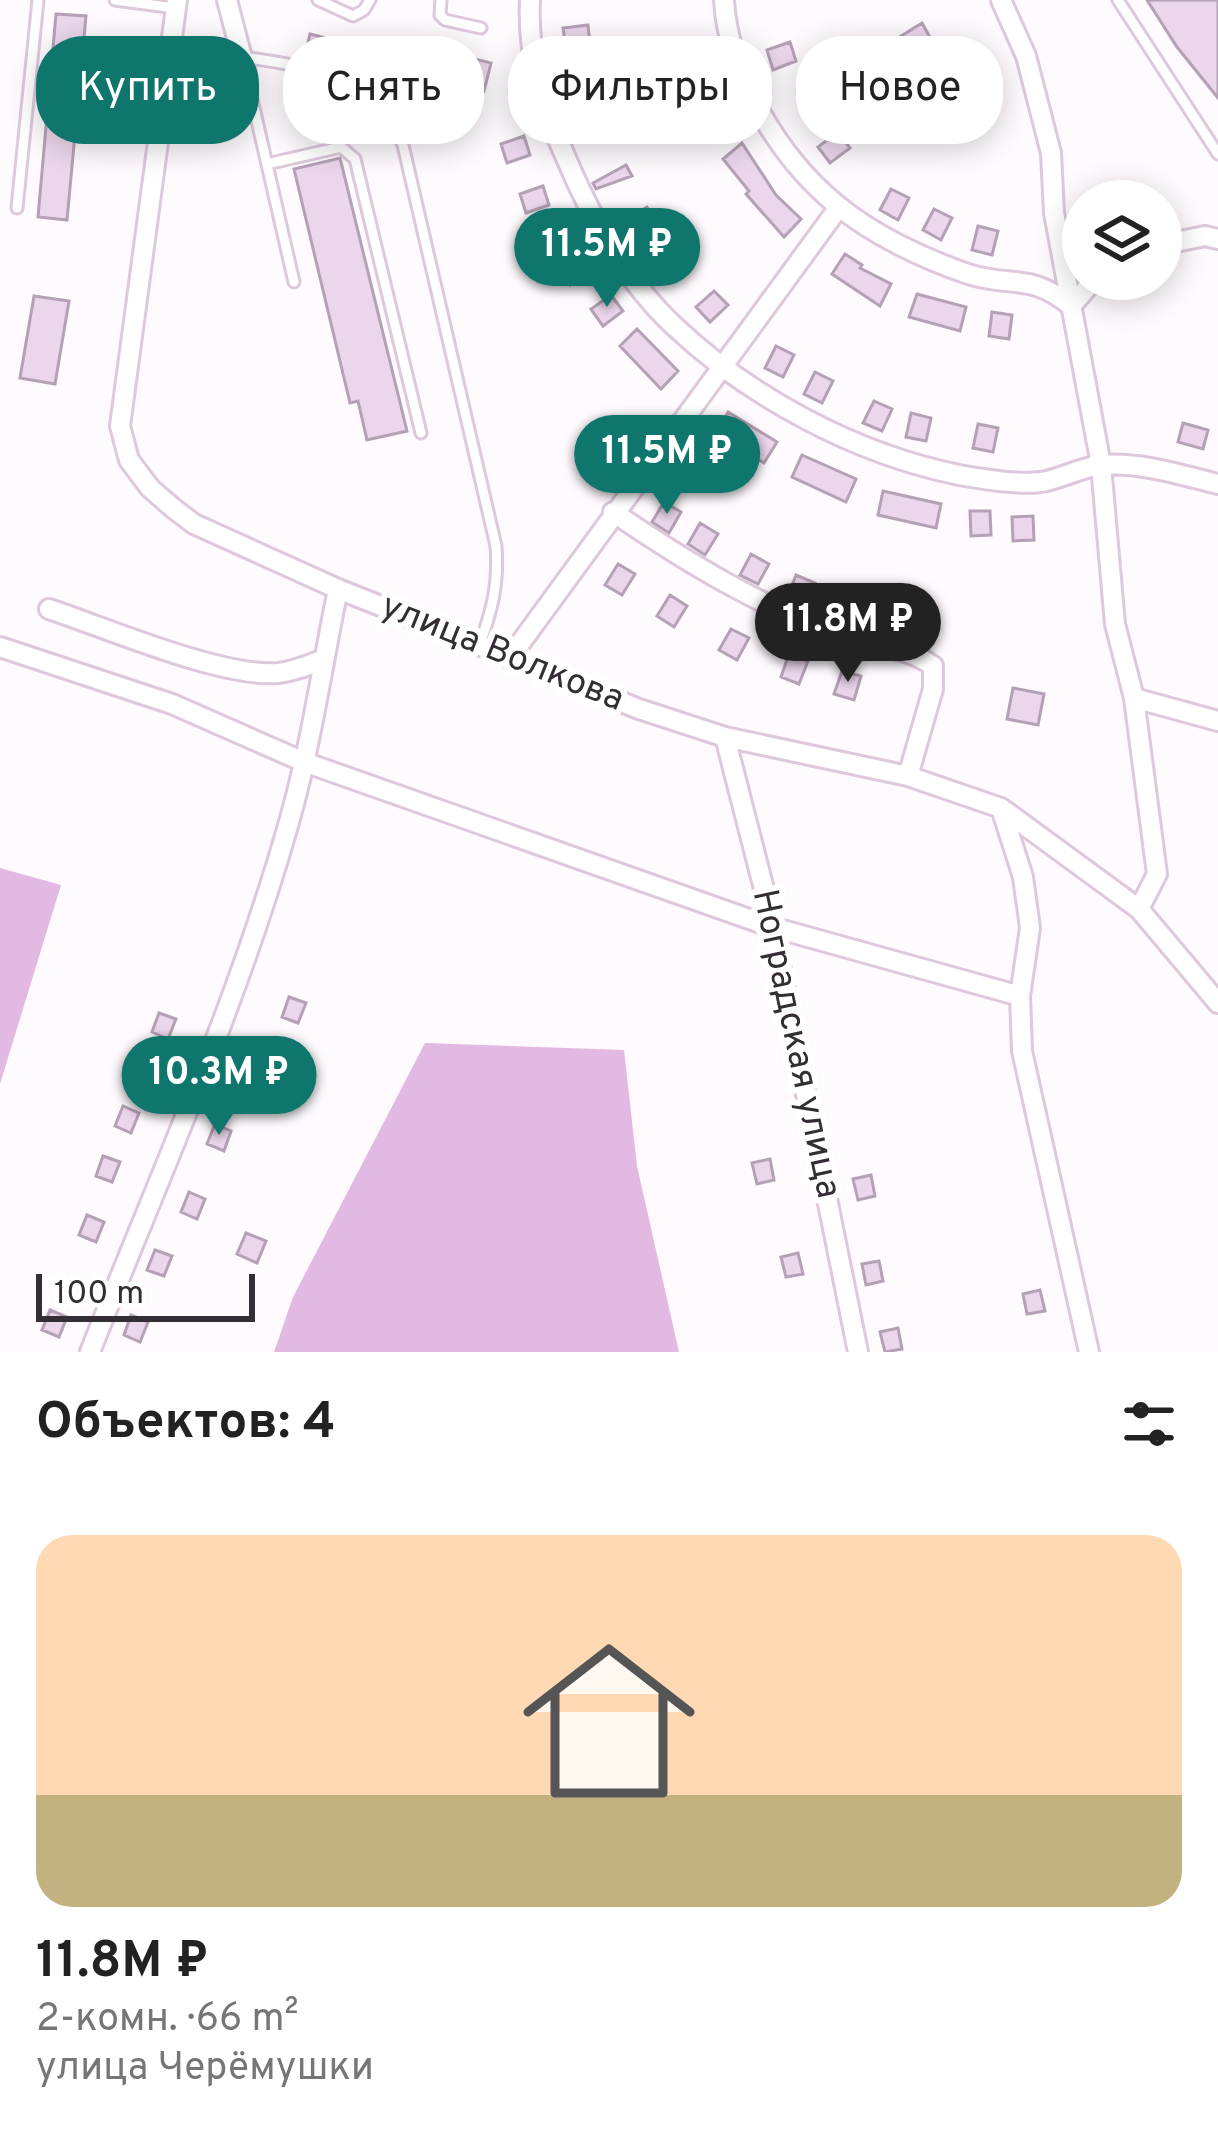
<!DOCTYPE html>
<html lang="ru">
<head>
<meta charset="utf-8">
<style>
	:root { --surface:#fff; --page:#f2f2f2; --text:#222; --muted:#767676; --line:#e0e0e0; --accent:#0f766e }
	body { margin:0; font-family:Overpass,sans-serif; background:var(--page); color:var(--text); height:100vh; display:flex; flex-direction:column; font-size:45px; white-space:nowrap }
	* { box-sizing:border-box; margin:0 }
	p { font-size:39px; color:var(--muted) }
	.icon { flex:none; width:66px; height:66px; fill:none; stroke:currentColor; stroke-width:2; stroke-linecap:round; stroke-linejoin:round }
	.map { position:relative; height:1352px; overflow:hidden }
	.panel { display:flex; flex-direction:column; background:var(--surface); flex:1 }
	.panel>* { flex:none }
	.top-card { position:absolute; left:36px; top:36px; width:1146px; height:108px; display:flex; gap:24px }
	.fabs { position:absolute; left:1062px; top:180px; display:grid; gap:24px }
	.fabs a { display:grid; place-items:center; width:120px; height:120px; border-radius:50%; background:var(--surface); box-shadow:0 6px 30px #0003; font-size:60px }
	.scale { position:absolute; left:36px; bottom:30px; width:219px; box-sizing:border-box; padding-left:12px; border:6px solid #352d35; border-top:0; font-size:33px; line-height:42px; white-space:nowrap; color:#352d35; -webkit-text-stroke:9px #fff; paint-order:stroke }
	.price { position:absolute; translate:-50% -102px; padding:0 27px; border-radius:42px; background:var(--accent); color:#fff; font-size:39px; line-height:78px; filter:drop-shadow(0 3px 6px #0008) }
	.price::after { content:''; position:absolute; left:50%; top:72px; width:36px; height:27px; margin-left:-18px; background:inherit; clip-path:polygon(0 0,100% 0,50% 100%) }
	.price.current { background:#222; color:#fff }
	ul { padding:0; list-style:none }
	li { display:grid; align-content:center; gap:24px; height:636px; padding:0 36px }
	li+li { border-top:3px solid var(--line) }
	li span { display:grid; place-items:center; height:372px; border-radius:36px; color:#555 }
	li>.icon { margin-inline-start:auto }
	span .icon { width:216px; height:216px; fill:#fffc; stroke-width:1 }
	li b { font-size:51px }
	h2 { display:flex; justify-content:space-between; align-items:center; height:144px; padding:0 36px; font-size:51px }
	.chip { padding:0 42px; border-radius:48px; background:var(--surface); box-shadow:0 6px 30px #0003; font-size:42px; line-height:108px }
	.chip.current { background:var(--accent); color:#fff }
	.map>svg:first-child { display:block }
	.forest { fill:#e2b9e2 }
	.building { fill:#ebd6eb; stroke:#b5a1b5; stroke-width:3 }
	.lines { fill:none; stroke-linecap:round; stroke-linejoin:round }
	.lane-casing { stroke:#ddc8dc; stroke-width:15 }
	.street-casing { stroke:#ddc8dc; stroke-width:24 }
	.lane { stroke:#fff; stroke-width:9 }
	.street { stroke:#fff; stroke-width:18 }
	.labels { text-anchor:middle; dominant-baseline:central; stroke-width:12; stroke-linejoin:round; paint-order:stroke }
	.street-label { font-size:36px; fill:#352d35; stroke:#fff }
</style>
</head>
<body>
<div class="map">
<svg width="1218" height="1352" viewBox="0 0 1218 1352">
	<rect width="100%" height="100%" fill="#fefafe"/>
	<path class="forest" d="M0,868L61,885L0,1084Z
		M425,1043L624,1050L637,1166L679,1352H274L293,1297Z"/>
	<path class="building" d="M1147,0H1218V98L1177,47Z
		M56,14L86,16L67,220L38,217Z
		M922,23L932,41L912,53L901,36Z
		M588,25L590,45L566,48L563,28Z
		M310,34L397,56L401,40L491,63L484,91L396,69L392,85L304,59Z
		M790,42L796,61L773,70L767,50Z
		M710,66L732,122L709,130L687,73Z
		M605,109L611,128L588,136L581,117Z
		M838,132L850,148L830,163L818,147Z
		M524,136L530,155L507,163L501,144Z
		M742,143L776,195L801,219L784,237L746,194L749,191L723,159Z
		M340,158L407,431L367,440L358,401L350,403L294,169Z
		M626,165L632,176L596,189L593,183Z
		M543,186L549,205L526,213L520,194Z
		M891,189L909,198L898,220L880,210Z
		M647,207L658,225L636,237L626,220Z
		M934,209L952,218L941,240L923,230Z
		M562,223L591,272L570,285L540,234Z
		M978,226L998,231L992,255L972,250Z
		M845,254L862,265L860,268L891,284L880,306L832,274Z
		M714,291L728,305L710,322L696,307Z
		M917,294L966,307L960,331L909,317Z
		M611,295L623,311L603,326L591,309Z
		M34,296L69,301L55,384L20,378Z
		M992,312L1012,315L1009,339L989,336Z
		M637,329L678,371L661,389L620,346Z
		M776,346L794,355L783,377L765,368Z
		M815,372L833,381L822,403L804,394Z
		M874,401L892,409L882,431L863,423Z
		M728,412L777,442L764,463L716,433Z
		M911,413L931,418L926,441L906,437Z
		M1183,423L1208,430L1203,449L1178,442Z
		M978,424L998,428L993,452L973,448Z
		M802,455L856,479L846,502L792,477Z
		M883,491L941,504L936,528L878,515Z
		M664,502L681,512L669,533L652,522Z
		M970,511H990L991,535L971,536Z
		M1033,516L1034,540L1013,541L1012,517Z
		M700,523L718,534L705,555L688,544Z
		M751,554L769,564L758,584L740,575Z
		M618,564L635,574L622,595L605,585Z
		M796,575L815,583L805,605L787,598Z
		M670,595L687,606L674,627L657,616Z
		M856,596L916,613L908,636L849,620Z
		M731,629L749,638L737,660L719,650Z
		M789,654L808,661L799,684L781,677Z
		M842,671L861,676L854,700L834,694Z
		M1013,688L1044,694L1038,725L1007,719Z
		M289,997L306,1003L298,1023L282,1017Z
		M159,1013L176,1019L168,1039L152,1032Z
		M255,1058L272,1065L264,1084L247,1078Z
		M123,1106L139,1113L131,1133L115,1126Z
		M215,1124L231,1131L224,1151L207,1144Z
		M103,1156L120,1162L112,1182L96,1176Z
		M770,1159L774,1180L757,1184L752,1163Z
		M871,1175L875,1196L858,1200L853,1179Z
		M189,1192L205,1199L197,1219L181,1212Z
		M87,1215L104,1222L96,1242L79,1235Z
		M246,1233L266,1241L257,1263L237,1254Z
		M155,1250L172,1256L164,1276L147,1270Z
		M798,1253L803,1274L786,1277L781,1257Z
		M879,1261L883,1281L866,1285L862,1264Z
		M1040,1290L1045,1311L1027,1314L1023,1294Z
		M50,1310L67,1317L59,1337L42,1330Z
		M131,1315L148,1322L140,1342L124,1335Z
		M898,1328L902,1349L885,1352L880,1332Z"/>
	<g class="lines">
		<defs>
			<path id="lane" d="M115,0L175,8
				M318,0L353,16L364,10L370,0
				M441,0L440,15L445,20L481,28
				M1118,0L1218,154
				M243,57C311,67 371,75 403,145L496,546C499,584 492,611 479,646
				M246,73L294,282
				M267,164L341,147L355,159L421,433
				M17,208L38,0"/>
			<path id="street" d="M177,0L120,426L129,460L150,488L173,508L194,524L338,589L639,709L725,737L908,776L1001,808L1139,909L1218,1003
				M530,0C527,56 543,107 566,158C591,217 625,280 673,325C750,398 856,454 959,475C983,479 1017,485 1041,482C1061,479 1081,467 1102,465C1141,462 1181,475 1218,484
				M724,0C728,74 780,159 837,205C873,235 924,259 968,274C1011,288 1030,272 1071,306
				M1001,0L1026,56L1051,153L1054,213L1101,465L1115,624L1134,698L1157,874L1139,909
				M167,72C196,90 219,101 246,73L227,0
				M1161,245L1205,236L1218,239
				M1071,306L1095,279
				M613,512C686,562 762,608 845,637C874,647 908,647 933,666V689L908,776
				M49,609C106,628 223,678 278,673C295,671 309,665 324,659
				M0,647L172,704L304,762L772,927L1020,996
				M511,656L839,207
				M1134,698L1218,721
				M725,737L767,901L858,1352
				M1001,808L1023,877L1030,928L1020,996L1022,1051L1089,1352
				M90,1352C159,1177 238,1003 289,822C311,745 322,667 338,589"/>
		</defs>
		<use href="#lane" class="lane-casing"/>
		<use href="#street" class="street-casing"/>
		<use href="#lane" class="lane"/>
		<use href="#street" class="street"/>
	</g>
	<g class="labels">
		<g class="street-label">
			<text transform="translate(502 654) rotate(22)">улица Волкова</text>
			<text transform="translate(795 1044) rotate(78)">Ноградская улица</text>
		</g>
	</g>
</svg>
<div class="fabs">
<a><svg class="icon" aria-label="layers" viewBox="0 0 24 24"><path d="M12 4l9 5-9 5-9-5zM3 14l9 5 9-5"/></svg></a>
</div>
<div class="scale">100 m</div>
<b class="price" style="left:607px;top:310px">11.5M ₽</b>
<b class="price" style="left:667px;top:517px">11.5M ₽</b>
<b class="price current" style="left:848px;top:685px">11.8M ₽</b>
<b class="price" style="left:219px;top:1138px">10.3M ₽</b>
<div class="top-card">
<a class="chip current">Купить</a>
<a class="chip">Снять</a>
<a class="chip">Фильтры</a>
<a class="chip">Новое</a>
</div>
</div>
<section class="panel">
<h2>Объектов: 4<svg class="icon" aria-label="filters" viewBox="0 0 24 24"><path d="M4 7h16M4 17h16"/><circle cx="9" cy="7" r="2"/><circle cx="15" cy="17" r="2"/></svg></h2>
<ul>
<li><span style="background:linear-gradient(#ffd9b3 70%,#c2b280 0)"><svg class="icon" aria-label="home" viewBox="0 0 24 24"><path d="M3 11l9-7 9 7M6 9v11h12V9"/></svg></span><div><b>11.8M ₽</b><p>2-комн. · 66 m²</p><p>улица Черёмушки</p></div></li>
</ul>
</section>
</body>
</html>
